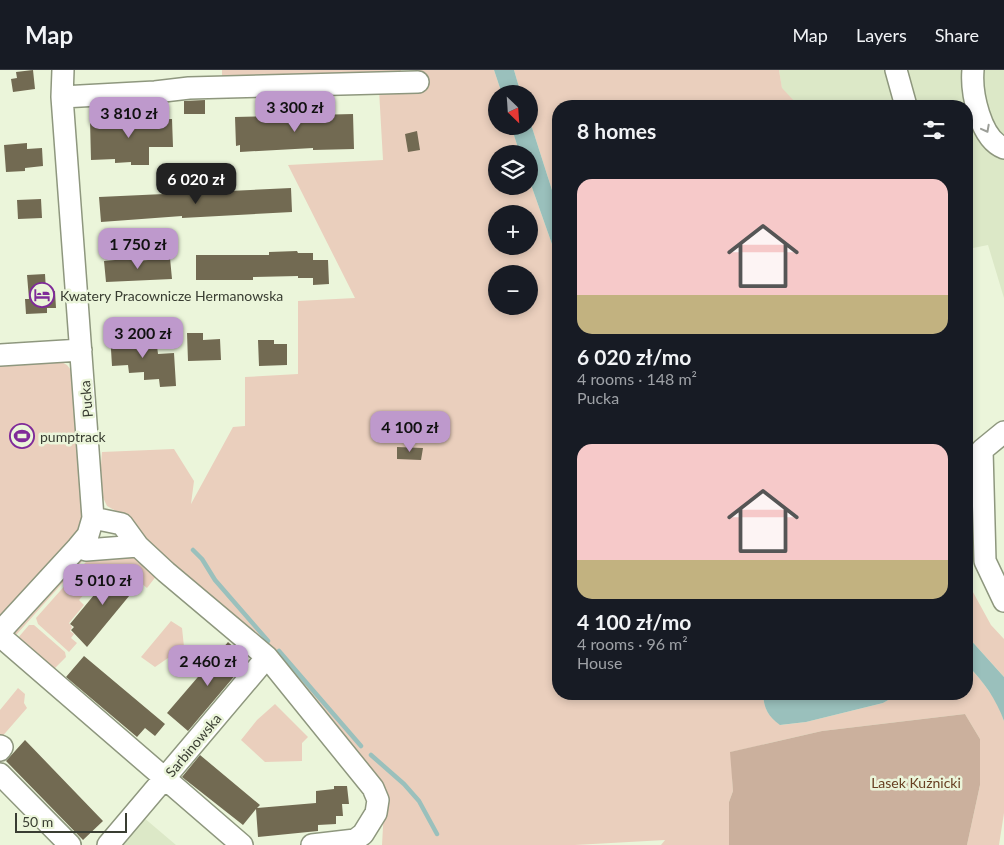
<!DOCTYPE html>
<html lang="en">
<head>
<meta charset="utf-8">
<style>
	:root { --surface:#171b24; --page:#20242c; --text:#f1f3f6; --muted:#9ea1a6; --line:#363941; --accent:#be99cc }
	body { margin:0; font-family:Lato,sans-serif; background:var(--page); color:var(--text); height:100vh; display:flex; flex-direction:column; font-size:19px; white-space:nowrap }
	* { box-sizing:border-box; margin:0 }
	p { font-size:16px; color:var(--muted) }
	.icon { flex:none; width:28px; height:28px; fill:none; stroke:currentColor; stroke-width:2; stroke-linecap:round; stroke-linejoin:round }
	.map { position:relative; flex:1; overflow:hidden }
	.sheet { position:absolute; left:552px; top:30px; width:421px; height:600px; display:flex; flex-direction:column; background:var(--surface); border-radius:20px; box-shadow:0 2px 8px #0003 }
	.sheet>* { flex:none }
	.needle { width:32px; rotate:155deg }
	.fabs { position:absolute; left:488px; top:15px; display:grid; gap:10px }
	.fabs a { display:grid; place-items:center; width:50px; height:50px; border-radius:50%; background:var(--surface); box-shadow:0 2px 8px #0003; font-size:25px }
	.scale { position:absolute; left:15px; bottom:12px; width:112px; box-sizing:border-box; padding-left:5px; border:2px solid #393d32; border-top:0; font-size:14px; line-height:18px; white-space:nowrap; color:#393d32; -webkit-text-stroke:4px #ebf5da; paint-order:stroke }
	.price { position:absolute; translate:-50% -42px; padding:0 11px; border-radius:10px; background:var(--accent); color:#111; font-size:16px; line-height:32px; filter:drop-shadow(0 1px 2px #0008) }
	.price::after { content:''; position:absolute; left:50%; top:30px; width:15px; height:11px; margin-left:-8px; background:inherit; clip-path:polygon(0 0,100% 0,50% 100%) }
	.price.on { background:#222; color:#fff }
	ul { padding:0; list-style:none }
	li { display:grid; align-content:center; gap:10px; height:265px; padding:0 25px }
	li span { display:grid; place-items:center; height:155px; border-radius:15px; color:#555 }
	li>.icon { margin-inline-start:auto }
	span .icon { width:90px; height:90px; fill:#fffc; stroke-width:1 }
	li b { font-size:21px }
	h2 { display:flex; justify-content:space-between; align-items:center; height:60px; padding:0 25px; font-size:21px }
	header { display:flex; align-items:center; gap:30px; box-sizing:border-box; height:70px; padding:0 25px; background:var(--surface); border-bottom:1px solid var(--line) }
	header strong { font-size:24px }
	nav { display:flex; gap:28px; margin-inline-start:auto; font-size:18px }
	.map>svg:first-child { display:block }
	.built { fill:#dce8c7 }
	.green { fill:#eacfbd; fill-rule:evenodd }
	.forest { fill:#cbb09d }
	.water { fill:#9ac0bc }
	.lines { fill:none; stroke-linecap:round; stroke-linejoin:round }
	.stream { stroke:#9ac0bc; stroke-width:4.5 }
	.building { fill:#726a52 }
	.minor-casing { stroke:#8e977e; stroke-width:24 }
	.minor { stroke:#fff; stroke-width:21 }
	.oneway { stroke:#9c9e98 }
	.labels { text-anchor:middle; dominant-baseline:central; stroke-width:5; stroke-linejoin:round; paint-order:stroke }
	.poi-label { font-size:14px; fill:#393d32; stroke:#ebf5da; text-anchor:start }
	.street-label { font-size:14px; fill:#393d32; stroke:#ebf5da }
	.park-label { font-size:14px; fill:#684022; stroke:#ebf5da }
</style>
</head>
<body>
<header>
<strong>Map</strong>
<nav><a>Map</a><a>Layers</a><a>Share</a></nav>
</header>
<div class="map">
<svg width="1004" height="775" viewBox="0 0 1004 775">
	<rect width="100%" height="100%" fill="#ebf5da"/>
	<path class="built" d="M779,0H1004V228L988,175L968,179V36H799L782,19Z
		M143,747L176,775H119Z"/>
	<path class="green" d="M222,0H401V4L222,9Z
		M415,0H494L502,24H496V56H511L520,84H496V116H529V109L559,194V624H763C764,639 768,646 781,655L806,652L883,633L890,629L895,624H968V596L981,610L998,634L1004,651V743L999,775H967L980,715V669L965,644L822,661L731,682L733,721L729,732V775H661L665,770L575,775H382L385,721L139,468L123,445L107,436L99,419L102,382L174,379L194,411L191,434L233,357L245,356V307L298,304V231L355,228L288,95L383,90L379,20L418,19ZM496,144H529V176H496ZM496,204H529V236H496Z
		M514,0H779L782,18L799,36H559V142L529,48V24H521Z
		M56,289L67,295L74,304L85,445L79,464L0,551V292Z
		M135,481L157,505L147,518L118,494L91,526L86,522L79,530L84,535L69,553L72,557L70,561L74,564L71,568L77,573L69,582L38,554L36,548L93,484Z
		M79,485L85,488L16,565L12,563Z
		M968,513L991,555L1004,569V607L968,567Z
		M171,551L182,558L184,577L155,597L141,587Z
		M29,555H34L65,582L66,587L54,599L17,569Z
		M18,618L25,624L24,633L27,638L0,669V640Z
		M275,634L308,667L302,673V691L265,692L241,670L257,650Z"/>
	<path class="forest" d="M965,644L980,669V715L967,775H729V732L733,721L730,682L822,661Z"/>
	<path class="water" d="M494,0H514L521,24H502Z
		M529,48L559,142V194L529,109V84H520L511,56H529Z
		M968,567L1004,607V651C996,629 984,612 968,596Z
		M763,624H895L890,629L883,633L806,652L780,655C768,646 764,639 763,624Z"/>
	<g class="lines">
		<path class="stream" d="M193,480L202,489L215,510L268,571
			M279,581L361,676
			M371,685L404,714L419,731L437,764"/>
	</g>
	<path class="building" d="M33,0L35,19L13,22L11,9L17,8L16,2Z
		M205,30V44H184V31Z
		M353,44L354,79L313,80V78L240,82V75L236,76L235,47Z
		M172,49L173,77H149V95H131V92L115,93V89L91,90L90,50Z
		M417,61L420,80L408,82L405,64Z
		M27,73V79L42,78L43,96L25,98V101L6,102L4,75Z
		M291,118L292,142L182,148V146L101,152L99,127Z
		M41,129L42,148L18,149L17,130Z
		M297,181L298,183H313V190H328L329,214L313,215V208H298V206L253,207V210H196V185H269V182Z
		M137,188V191L170,188L172,209L106,212L104,191Z
		M45,204L46,221H55L56,238H47V243L26,244L25,229H29L27,205Z
		M126,262L127,269L141,268L142,277L157,276L158,284L174,283L176,316L160,317L159,309L144,310V302L129,303L128,295L112,296L110,263Z
		M187,263H203V270L220,269L221,290L188,291Z
		M258,270H274V274H287V295L259,296Z
		M397,377L423,378L421,390L397,389Z
		M118,496L139,514L87,577L71,560L74,557L70,554Z
		M228,572L248,590L188,661L167,643Z
		M84,586L165,654L155,666L145,658L137,667L66,607Z
		M25,670L103,751L83,770L6,691Z
		M200,685L260,735L257,738L316,733V721L334,719V716H347L349,734H342L343,746H336V754L318,755V761L258,767L256,739L243,755L182,707Z"/>
	<g class="lines">
		<defs>
			<path id="minor" d="M896,0L906,36
				M973,0C971,22 980,69 1004,78
				M62,27L155,22L189,18L418,12
				M0,285L81,280
				M1004,362L982,380L985,491L1004,531
				M93,448L122,454L138,476L166,502L267,587L373,718L378,730L376,743L363,764L355,770L312,775
				M78,477L86,480L138,476
				M0,562L78,477L88,465L93,448L62,27L63,0
				M0,566L242,775
				M0,676L2,677L0,680
				M0,704L70,775
				M108,775L267,587"/>
		</defs>
		<use href="#minor" class="minor-casing"/>
		<use href="#minor" class="minor"/>
	</g>
	<defs><path id="oneway-chevron" d="M-2-3.5L2.5 0L-2 3.5" fill="none" stroke-width="1.6" stroke-linecap="round" stroke-linejoin="round" transform="scale(1.25)"/></defs>
	<use class="oneway" href="#oneway-chevron" transform="translate(986 59) rotate(62)"/>
	<defs>
		<symbol id="hotel-ring" viewBox="-11 -11 22 22"><circle r="9.5" fill="#ebf5da" stroke="#7f2a99" stroke-width="1.5"/><path d="M-6-4.5h1.5V1H6V5H4.5V3h-9V5H-6ZM-4 0a1.8 1.8 0 1 1 3.6 0ZM.5 0V-2.5h3Q6-2.5 6 0Z" fill="#7f2a99"/></symbol>
		<symbol id="stadium-ring" viewBox="-11 -11 22 22"><circle r="9.5" fill="#ebf5da" stroke="#7f2a99" stroke-width="1.5"/><path d="M0-5a6.5 5 0 1 0 0 10a6.5 5 0 1 0 0-10ZM-3.5-1.8h7v3.6h-7Z" fill="#7f2a99"/></symbol>
	</defs>
	<g fill-rule="evenodd">
		<use href="#hotel-ring" x="28" y="211" width="28" height="28"/>
		<use href="#stadium-ring" x="8" y="352" width="28" height="28"/>
	</g>
	<g class="labels">
		<g class="poi-label">
			<text x="60" y="225">Kwatery Pracownicze Hermanowska</text>
			<text x="40" y="366">pumptrack</text>
		</g>
		<g class="street-label">
			<text transform="translate(86 329) rotate(-95)">Pucka</text>
			<text transform="translate(193 675) rotate(-50)">Sarbinowska</text>
		</g>
		<g class="park-label">
			<text x="916" y="712">Lasek Kuźnicki</text>
		</g>
	</g>
</svg>
<div class="fabs">
<a><svg class="needle" viewBox="-14 -14 28 28"><path d="M0-13l5 13h-10z" fill="#e53935"/><path d="M0 13l5-13h-10z" fill="#9ea1a6"/></svg></a>
<a><svg class="icon" aria-label="layers" viewBox="0 0 24 24"><path d="M12 4l9 5-9 5-9-5zM3 14l9 5 9-5"/></svg></a>
<a>+</a>
<a>−</a>
</div>
<div class="scale">50 m</div>
<b class="price" style="left:295px;top:63px">3 300 zł</b>
<b class="price" style="left:129px;top:69px">3 810 zł</b>
<b class="price on" style="left:196px;top:135px">6 020 zł</b>
<b class="price" style="left:138px;top:200px">1 750 zł</b>
<b class="price" style="left:143px;top:289px">3 200 zł</b>
<b class="price" style="left:410px;top:383px">4 100 zł</b>
<b class="price" style="left:103px;top:536px">5 010 zł</b>
<b class="price" style="left:208px;top:617px">2 460 zł</b>
<section class="sheet">
<h2>8 homes<svg class="icon" aria-label="filters" viewBox="0 0 24 24"><path d="M4 7h16M4 17h16"/><circle cx="9" cy="7" r="2"/><circle cx="15" cy="17" r="2"/></svg></h2>
<ul>
<li><span style="background:linear-gradient(#f6c9c9 75%,#c2b280 0)"><svg class="icon" aria-label="home" viewBox="0 0 24 24"><path d="M3 11l9-7 9 7M6 9v11h12V9"/></svg></span><div><b>6 020 zł/mo</b><p>4 rooms · 148 m²</p><p>Pucka</p></div></li>
<li><span style="background:linear-gradient(#f6c9c9 75%,#c2b280 0)"><svg class="icon" aria-label="home" viewBox="0 0 24 24"><path d="M3 11l9-7 9 7M6 9v11h12V9"/></svg></span><div><b>4 100 zł/mo</b><p>4 rooms · 96 m²</p><p>House</p></div></li>
</ul>
</section>
</div>
</body>
</html>
